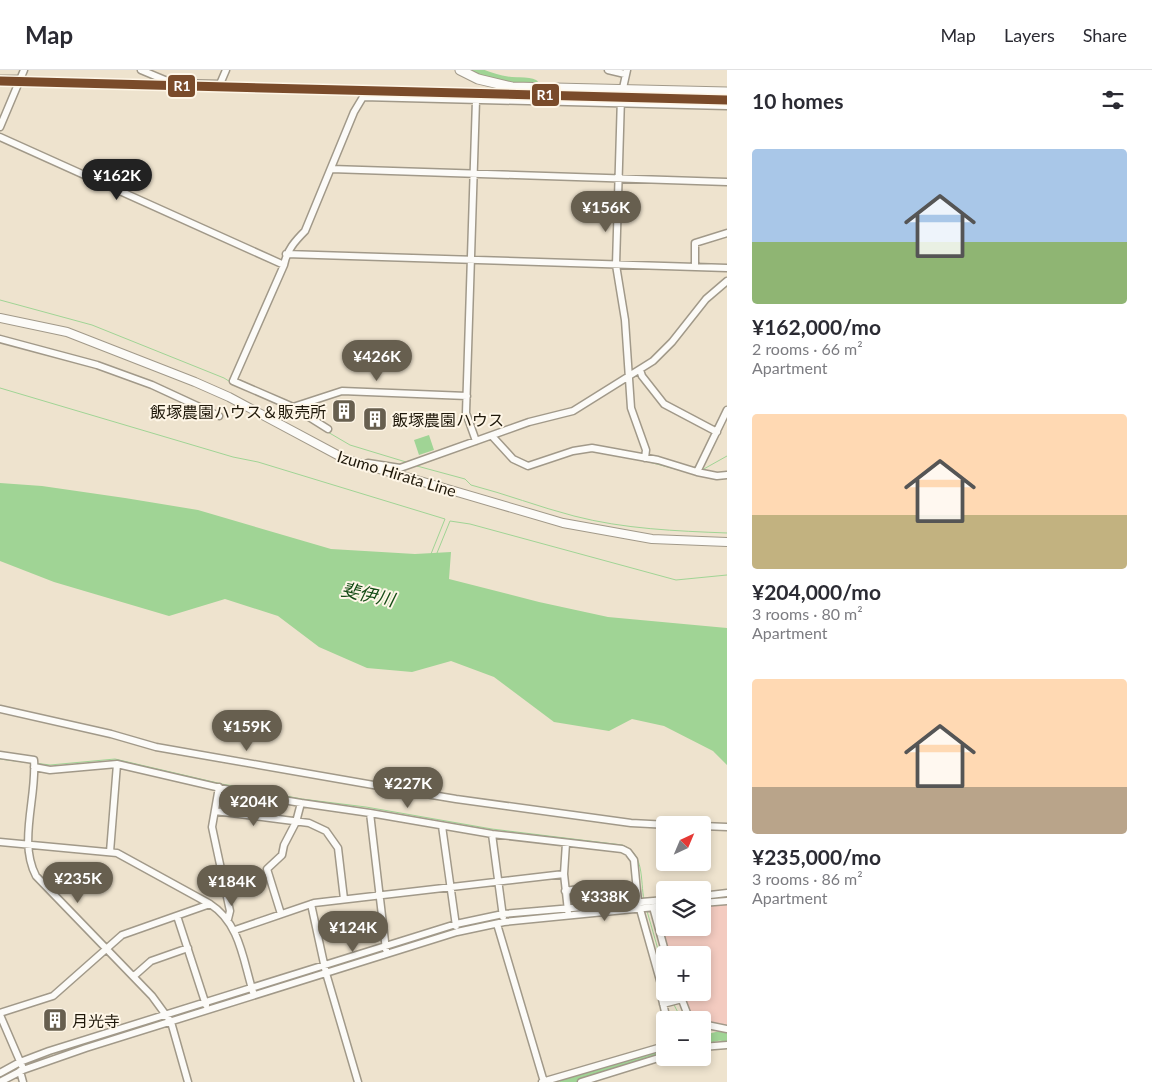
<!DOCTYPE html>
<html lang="en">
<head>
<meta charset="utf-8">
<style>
	:root { --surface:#fff; --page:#f7f7f7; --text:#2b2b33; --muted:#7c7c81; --line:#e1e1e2; --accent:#675f4f }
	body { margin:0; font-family:Lato,"Noto Sans JP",sans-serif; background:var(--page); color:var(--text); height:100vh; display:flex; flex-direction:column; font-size:19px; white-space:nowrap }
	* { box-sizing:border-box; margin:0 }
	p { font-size:16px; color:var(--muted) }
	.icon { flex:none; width:28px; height:28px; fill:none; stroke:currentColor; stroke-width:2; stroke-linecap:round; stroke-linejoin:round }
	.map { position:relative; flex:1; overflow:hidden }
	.details { display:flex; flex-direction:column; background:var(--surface); width:425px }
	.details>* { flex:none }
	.needle { width:32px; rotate:44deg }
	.controls { position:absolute; left:656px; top:746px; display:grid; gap:10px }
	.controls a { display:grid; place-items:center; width:55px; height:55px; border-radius:5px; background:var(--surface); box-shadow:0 2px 8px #0003; font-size:25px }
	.price { position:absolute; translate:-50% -42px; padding:0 11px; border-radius:18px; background:var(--accent); color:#fff; font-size:16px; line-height:32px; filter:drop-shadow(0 1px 2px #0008) }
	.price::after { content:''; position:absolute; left:50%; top:30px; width:15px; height:11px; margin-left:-8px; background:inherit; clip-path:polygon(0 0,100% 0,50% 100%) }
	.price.selected { background:#222; color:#fff }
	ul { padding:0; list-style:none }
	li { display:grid; align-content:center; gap:10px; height:265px; padding:0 25px }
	li span { display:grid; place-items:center; height:155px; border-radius:5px; color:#555 }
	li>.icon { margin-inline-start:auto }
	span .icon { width:90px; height:90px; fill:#fffc; stroke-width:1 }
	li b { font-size:21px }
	h2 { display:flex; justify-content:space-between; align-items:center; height:60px; padding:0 25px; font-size:21px }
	header { display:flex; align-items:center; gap:30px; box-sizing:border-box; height:70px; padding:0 25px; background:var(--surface); border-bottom:1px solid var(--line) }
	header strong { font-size:24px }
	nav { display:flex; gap:28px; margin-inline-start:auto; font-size:18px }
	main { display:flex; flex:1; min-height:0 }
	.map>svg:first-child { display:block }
	.green { fill:#f3cbc0 }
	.water { fill:#a0d495 }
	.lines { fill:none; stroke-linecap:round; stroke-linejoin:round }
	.stream { stroke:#a0d495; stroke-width:1 }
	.river { stroke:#a0d495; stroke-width:9 }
	.minor-casing { stroke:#a19989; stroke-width:9 }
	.major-casing { stroke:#a19989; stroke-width:10 }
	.highway-casing { stroke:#a19989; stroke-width:11 }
	.minor { stroke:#fcfbf8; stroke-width:6 }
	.major { stroke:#fcfbf8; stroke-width:8 }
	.highway { stroke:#fcfbf8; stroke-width:9 }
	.rail-1-casing { stroke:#fef6e7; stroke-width:12 }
	.rail-1 { stroke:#7a4b2a; stroke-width:9 }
	.labels { text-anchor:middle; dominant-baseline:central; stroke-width:4; stroke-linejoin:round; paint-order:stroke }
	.poi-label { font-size:16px; fill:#1f180a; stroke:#fef6e7; text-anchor:start }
	.street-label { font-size:16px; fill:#1f180a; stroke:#fef6e7 }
	.water-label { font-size:18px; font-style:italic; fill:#144b15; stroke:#fef6e7 }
	.line-badge { stroke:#fef6e7; stroke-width:2 }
	.badge-label { font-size:14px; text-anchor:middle; font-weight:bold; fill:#fff }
</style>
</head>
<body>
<header>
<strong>Map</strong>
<nav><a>Map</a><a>Layers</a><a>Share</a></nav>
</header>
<main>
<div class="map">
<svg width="727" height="1012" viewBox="0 0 727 1012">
	<rect width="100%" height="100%" fill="#eee3ce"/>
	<path class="green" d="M727,834V957L703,952L702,950H697L689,943L681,923L702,922V885H667L656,843L658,840L665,839V858H702L703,836Z"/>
	<path class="water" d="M429,365L434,380L419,385L414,370Z
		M0,413L42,416L125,428L198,440L331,479L415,484L451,482L449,509L539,532L608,547L727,558V695L713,681L664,656L632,649L609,661L554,652L494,607L451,591L412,602L367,598L319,577L278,546L225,529L169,546L54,512L0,491Z"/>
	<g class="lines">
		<path class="stream" d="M0,230L92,255L224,308L232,313
			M0,318L233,387L258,392L445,449L431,484
			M285,337L350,375L406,392
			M638,389L694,404
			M417,396L465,409L471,415C506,424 539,437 574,446C624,459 676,461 727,463
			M702,400L727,386
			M437,483L450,451L470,454L676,510L727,505
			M0,689L31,693
			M35,693L50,695L115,689L222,714L302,729L366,737L492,759L622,775C645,783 640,810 644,830
			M647,841L665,904
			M670,922L672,929
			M673,933L682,950
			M702,963L719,966
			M28,992L78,975"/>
		<path class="river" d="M473,0C484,5 495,9 507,11C516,13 526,10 534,14
			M541,22L644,24
			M702,970L719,966L727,967
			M564,1012L665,981"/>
		<defs>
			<path id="minor" d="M141,0L172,13L220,14L226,0
				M608,0L625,4
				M627,0L621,27L616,195L625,250L631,338L646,380L645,388
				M0,9H21
				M0,57L24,0
				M0,67L284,195
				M331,99L727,112
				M286,184L727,198
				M695,197V173L727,163
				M0,269L97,295L152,315L219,346
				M640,300L642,306L664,334L717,362
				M293,337L342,321L467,326
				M328,359L293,337L233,311L284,195C287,180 295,171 305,161L354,42L363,27L727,36
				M492,366L513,389L528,396L573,381L592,378L658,390L697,402L717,406L727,405
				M476,371L466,343L476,30
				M368,393L400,398L529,352L573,341L653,291L672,272L706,229L727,211
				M697,402L727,340
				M0,639L111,664L156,677L402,720L456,729L631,753L669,755
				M0,685L34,690C37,727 18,772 36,806L152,926L171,952L188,1012
				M34,697L50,700L117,694L242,723L301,733L370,743L492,764L622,779L628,782L634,790L638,832L661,914V925L667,950
				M219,717L212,757L230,841L228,849
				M215,741L309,753L326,761L338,778L344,829
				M370,743L386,880
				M442,756L456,856
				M702,756L727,757
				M492,764L503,847
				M0,772L117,783L210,834C240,853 243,890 253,922
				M566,773L564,804L568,841
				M110,782L117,694
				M565,821L607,815L611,836
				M702,826L727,823
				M702,833L727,831
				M311,834L326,903L358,1012
				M653,837L666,885
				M281,844L267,799L282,785L284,775L296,752L301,733
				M177,846L206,935
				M497,854L544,1012
				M235,860L314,833L564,804
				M134,906L151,891L188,878
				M679,922L687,943L694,950
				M663,934L682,929
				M0,943L53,926L122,865L210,834
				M0,945L22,996
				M702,954L727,959
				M702,977L727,975
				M20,1001L23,1012
				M0,1003L20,992L49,981L456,854L503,844L665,830
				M0,1012L23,1000L86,978L457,862L504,852L665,836
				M542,1012L665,976
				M581,1012L665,986"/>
			<path id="major" d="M0,248L67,262L195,312L229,327L345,389L563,453L652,469L727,472"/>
			<path id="highway" d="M460,0L478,9L512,17L727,22"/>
		</defs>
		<use href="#minor" class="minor-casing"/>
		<use href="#major" class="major-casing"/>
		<use href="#highway" class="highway-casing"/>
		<use href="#minor" class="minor"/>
		<use href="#major" class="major"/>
		<use href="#highway" class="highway"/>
		<defs>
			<path id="rail-1" d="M0,11L727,30"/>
		</defs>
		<use href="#rail-1" class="rail-1-casing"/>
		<use href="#rail-1" class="rail-1"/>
	</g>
	<defs>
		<symbol id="building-square" viewBox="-11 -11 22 22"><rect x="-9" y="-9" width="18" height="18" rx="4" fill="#675f4f" stroke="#fef6e7"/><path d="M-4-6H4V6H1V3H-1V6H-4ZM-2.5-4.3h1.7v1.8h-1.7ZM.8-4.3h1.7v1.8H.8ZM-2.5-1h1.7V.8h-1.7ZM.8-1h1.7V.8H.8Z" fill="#fff"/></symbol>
	</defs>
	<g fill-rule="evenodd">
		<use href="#building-square" x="330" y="327" width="28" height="28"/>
		<use href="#building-square" x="361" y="335" width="28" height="28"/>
		<use href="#building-square" x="41" y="936" width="28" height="28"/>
	</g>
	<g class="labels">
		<g class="poi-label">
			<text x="326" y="341" text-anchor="end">飯塚農園ハウス＆販売所</text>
			<text x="392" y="349">飯塚農園ハウス</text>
			<text x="72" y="950">月光寺</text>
		</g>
		<g class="street-label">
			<text transform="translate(397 403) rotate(17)">Izumo Hirata Line</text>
		</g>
		<g class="water-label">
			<text transform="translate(368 524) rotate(12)">斐伊川</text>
		</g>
	</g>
	<g class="line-badge">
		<rect x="167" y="4" width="29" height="24" rx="5" fill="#7a4b2a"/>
		<rect x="531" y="13" width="29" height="24" rx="5" fill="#7a4b2a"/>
	</g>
	<g class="badge-label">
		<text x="182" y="21">R1</text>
		<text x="545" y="30">R1</text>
	</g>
</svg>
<div class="controls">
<a><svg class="needle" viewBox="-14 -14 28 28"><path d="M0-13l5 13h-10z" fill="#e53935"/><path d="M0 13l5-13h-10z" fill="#7c7c81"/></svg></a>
<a><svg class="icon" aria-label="layers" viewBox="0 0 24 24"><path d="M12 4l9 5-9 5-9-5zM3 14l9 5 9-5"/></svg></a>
<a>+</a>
<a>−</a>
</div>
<b class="price selected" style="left:117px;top:131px">¥162K</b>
<b class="price" style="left:606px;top:163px">¥156K</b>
<b class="price" style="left:377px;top:312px">¥426K</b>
<b class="price" style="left:247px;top:682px">¥159K</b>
<b class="price" style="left:408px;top:739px">¥227K</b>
<b class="price" style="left:254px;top:757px">¥204K</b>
<b class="price" style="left:78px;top:834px">¥235K</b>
<b class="price" style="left:232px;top:837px">¥184K</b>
<b class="price" style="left:605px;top:852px">¥338K</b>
<b class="price" style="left:353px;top:883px">¥124K</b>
</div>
<section class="details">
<h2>10 homes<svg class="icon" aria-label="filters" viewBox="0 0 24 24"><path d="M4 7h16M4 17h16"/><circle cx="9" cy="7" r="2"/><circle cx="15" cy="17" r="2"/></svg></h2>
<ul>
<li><span style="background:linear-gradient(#a9c7e8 60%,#8fb573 0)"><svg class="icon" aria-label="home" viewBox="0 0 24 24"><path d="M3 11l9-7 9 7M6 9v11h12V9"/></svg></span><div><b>¥162,000/mo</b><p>2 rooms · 66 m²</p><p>Apartment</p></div></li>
<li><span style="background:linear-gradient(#ffd9b3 65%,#c2b280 0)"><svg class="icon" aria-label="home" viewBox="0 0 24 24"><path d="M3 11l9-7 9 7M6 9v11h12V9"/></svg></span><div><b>¥204,000/mo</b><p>3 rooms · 80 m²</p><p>Apartment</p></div></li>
<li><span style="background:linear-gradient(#ffd9b3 70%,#b9a48a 0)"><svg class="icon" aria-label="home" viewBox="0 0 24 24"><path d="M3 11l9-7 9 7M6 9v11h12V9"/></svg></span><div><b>¥235,000/mo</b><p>3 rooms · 86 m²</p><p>Apartment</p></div></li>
</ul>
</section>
</main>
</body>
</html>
